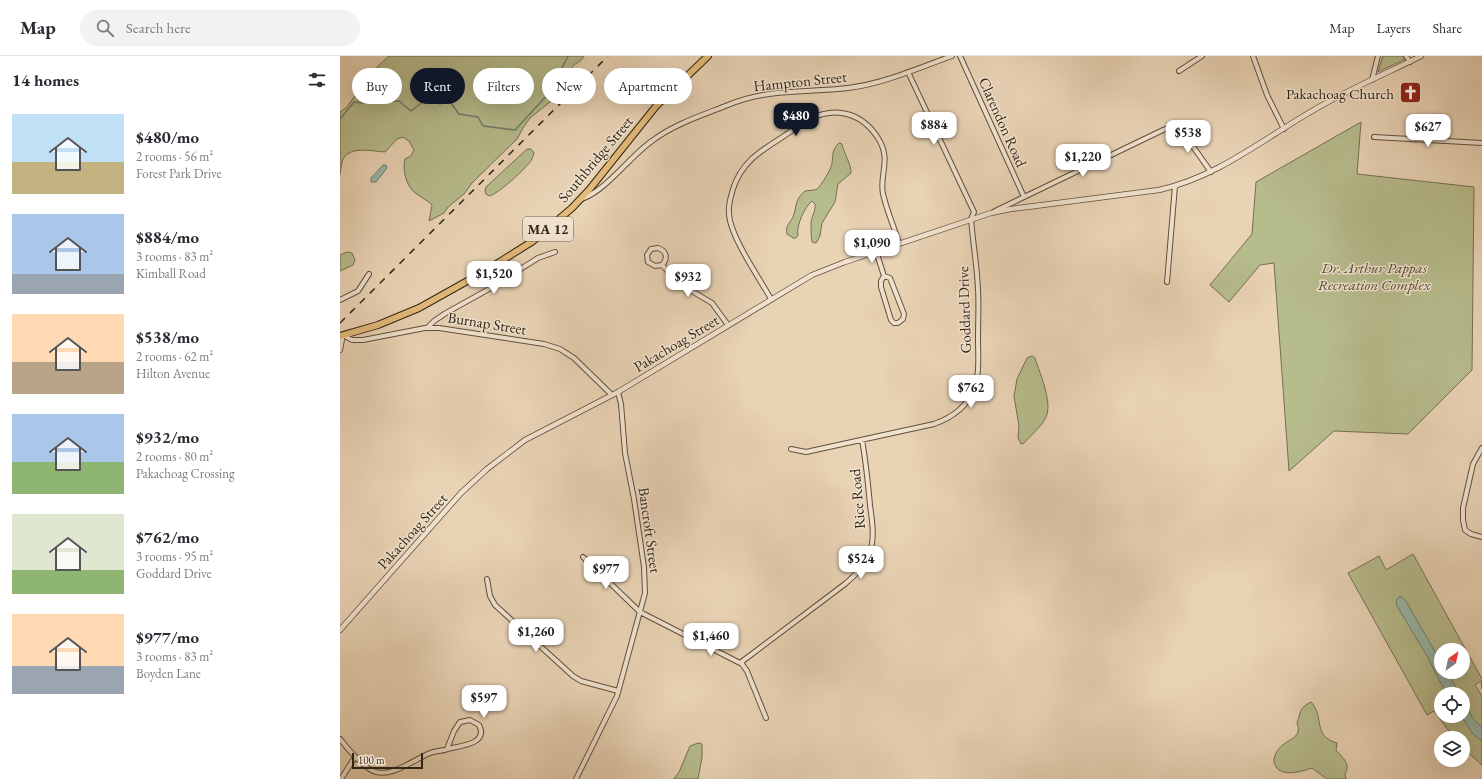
<!DOCTYPE html>
<html lang="en">
<head>
<meta charset="utf-8">
<style>
	:root { --surface:#fff; --page:#f2f2f3; --text:#2b2b33; --muted:#7c7c81; --line:#e1e1e2; --accent:#111827 }
	body { margin:0; font-family:"EB Garamond",serif; background:var(--page); color:var(--text); height:100vh; display:flex; flex-direction:column; font-size:15px; white-space:nowrap }
	* { box-sizing:border-box; margin:0 }
	p { font-size:13px; color:var(--muted) }
	.icon { flex:none; width:22px; height:22px; fill:none; stroke:currentColor; stroke-width:2; stroke-linecap:round; stroke-linejoin:round }
	.map { position:relative; flex:1; overflow:hidden }
	.details { display:flex; flex-direction:column; background:var(--surface); width:340px }
	.details>* { flex:none }
	.guide { position:absolute; left:12px; top:12px; width:380px; height:36px; display:flex; gap:8px }
	.needle { width:26px; rotate:33deg }
	.fabs { position:absolute; left:1094px; top:587px; display:grid; gap:8px }
	.fabs a { display:grid; place-items:center; width:36px; height:36px; border-radius:50%; background:var(--surface); box-shadow:0 4px 16px #0002; font-size:20px }
	.scale { position:absolute; left:12px; bottom:10px; width:71px; box-sizing:border-box; padding-left:4px; border:2px solid #312515; border-top:0; font-size:11px; line-height:14px; white-space:nowrap; color:#312515; -webkit-text-stroke:3px #f1e2cf; paint-order:stroke }
	.price { position:absolute; translate:-50% -34px; padding:0 9px; border-radius:8px; background:#fff; color:#222; font-size:13px; line-height:26px; filter:drop-shadow(0 1px 2px #0008) }
	.price::after { content:''; position:absolute; left:50%; top:24px; width:12px; height:9px; margin-left:-6px; background:inherit; clip-path:polygon(0 0,100% 0,50% 100%) }
	.price.current { background:var(--accent); color:#fff }
	ul { padding:0; list-style:none }
	li { display:flex; align-items:center; gap:12px; height:100px; padding:0 12px }
	li span { display:grid; place-items:center; flex:none; width:112px; height:80px; border-radius:0px; color:#555 }
	li>.icon { margin-inline-start:auto }
	span .icon { width:48px; height:48px; fill:#fffc; stroke-width:1 }
	li b { font-size:17px }
	h2 { display:flex; justify-content:space-between; align-items:center; height:48px; padding:0 12px; font-size:17px }
	.pill { padding:0 14px; border-radius:18px; background:var(--surface); box-shadow:0 4px 16px #0002; font-size:14px; line-height:36px }
	.pill.current { background:var(--accent); color:#fff }
	header { display:flex; align-items:center; gap:24px; box-sizing:border-box; height:56px; padding:0 20px; background:var(--surface); border-bottom:1px solid var(--line) }
	header strong { font-size:19px }
	nav { display:flex; gap:22px; margin-inline-start:auto; font-size:14px }
	.search { width:280px; height:36px; background:var(--page); display:flex; align-items:center; gap:10px; box-sizing:border-box; padding:0 14px; border-radius:22px; color:var(--muted); font-size:15px }
	main { display:flex; flex:1; min-height:0 }
	.map>svg:first-child { display:block }
	.green { fill:#b7bc8d; stroke:#747051; fill-rule:evenodd }
	.water { fill:#98b8aa; stroke:#6f7d6e }
	.lines { fill:none; stroke-linecap:round; stroke-linejoin:round }
	.stream { stroke:#6f7d6e; stroke-width:1.5 }
	.minor-casing { stroke:#5f503d; stroke-width:6 }
	.tertiary-casing { stroke:#5f503d; stroke-width:6 }
	.primary-casing { stroke:#312515; stroke-width:8 }
	.minor { stroke:#f1e2cf; stroke-width:4 }
	.tertiary { stroke:#f1e2cf; stroke-width:4.5 }
	.primary { stroke:#e4ba7a; stroke-width:6 }
	.rail { stroke:#312515; stroke-width:1.5; stroke-dasharray:7 7; stroke-linecap:butt }
	.labels { text-anchor:middle; dominant-baseline:central; stroke-width:3; stroke-linejoin:round; paint-order:stroke }
	.shield { fill:#f1e2cf; stroke:#6b5e4d; stroke-width:1 }
	.shield-label { font-size:14px; font-weight:bold; fill:#312515 }
	.street-label { font-size:15px; fill:#312515; stroke:#f1e2cf }
	.poi-label { font-size:15px; fill:#312515; stroke:#f1e2cf; text-anchor:end }
	.park-label { font-size:15px; font-style:italic; fill:#524b33; stroke:#f1e2cf }
</style>
</head>
<body>
<header>
<strong>Map</strong>
<div class="search"><svg class="icon" aria-label="search" viewBox="0 0 24 24"><circle cx="10" cy="10" r="6"/><path d="M15 15l6 6"/></svg>Search here</div>
<nav><a>Map</a><a>Layers</a><a>Share</a></nav>
</header>
<main>
<section class="details">
<h2>14 homes<svg class="icon" aria-label="filters" viewBox="0 0 24 24"><path d="M4 7h16M4 17h16"/><circle cx="9" cy="7" r="2"/><circle cx="15" cy="17" r="2"/></svg></h2>
<ul>
<li><span style="background:linear-gradient(#bfe0f5 60%,#c2b280 0)"><svg class="icon" aria-label="home" viewBox="0 0 24 24"><path d="M3 11l9-7 9 7M6 9v11h12V9"/></svg></span><div><b>$480/mo</b><p>2 rooms · 56 m²</p><p>Forest Park Drive</p></div></li>
<li><span style="background:linear-gradient(#a9c7e8 75%,#9aa5b1 0)"><svg class="icon" aria-label="home" viewBox="0 0 24 24"><path d="M3 11l9-7 9 7M6 9v11h12V9"/></svg></span><div><b>$884/mo</b><p>3 rooms · 83 m²</p><p>Kimball Road</p></div></li>
<li><span style="background:linear-gradient(#ffd9b3 60%,#b9a48a 0)"><svg class="icon" aria-label="home" viewBox="0 0 24 24"><path d="M3 11l9-7 9 7M6 9v11h12V9"/></svg></span><div><b>$538/mo</b><p>2 rooms · 62 m²</p><p>Hilton Avenue</p></div></li>
<li><span style="background:linear-gradient(#a9c7e8 60%,#8fb573 0)"><svg class="icon" aria-label="home" viewBox="0 0 24 24"><path d="M3 11l9-7 9 7M6 9v11h12V9"/></svg></span><div><b>$932/mo</b><p>2 rooms · 80 m²</p><p>Pakachoag Crossing</p></div></li>
<li><span style="background:linear-gradient(#dfe7d0 70%,#8fb573 0)"><svg class="icon" aria-label="home" viewBox="0 0 24 24"><path d="M3 11l9-7 9 7M6 9v11h12V9"/></svg></span><div><b>$762/mo</b><p>3 rooms · 95 m²</p><p>Goddard Drive</p></div></li>
<li><span style="background:linear-gradient(#ffd9b3 65%,#9aa5b1 0)"><svg class="icon" aria-label="home" viewBox="0 0 24 24"><path d="M3 11l9-7 9 7M6 9v11h12V9"/></svg></span><div><b>$977/mo</b><p>3 rooms · 83 m²</p><p>Boyden Lane</p></div></li>
</ul>
</section>
<div class="map">
<svg width="1142" height="723" viewBox="0 0 1142 723">
	<rect width="100%" height="100%" fill="#e9d3b5"/>
	<filter id="stains"><feTurbulence type="fractalNoise" baseFrequency=".005" numOctaves="4"/><feColorMatrix values="0 0 0 0 .2 0 0 0 0 .09 0 0 0 0 .02 0 0 0 .5 -.17"/></filter>
	<radialGradient id="worn" r=".72"><stop offset=".6" stop-color="#630" stop-opacity="0"/><stop offset="1" stop-color="#630" stop-opacity=".3"/></radialGradient>
	<path class="green" d="M49,0H244C239,10 230,5 231,19L224,25L210,46L190,62L183,72L177,83L132,127L124,138L108,151L104,157L89,165L92,149C87,144 79,140 74,136C66,129 62,112 65,103L71,100L74,94L69,85L63,81L57,83L45,96C31,95 7,89 2,106C1,110 1,114 0,118V56L6,52L34,14Z
		M1043,0H1063L1065,3L1038,16Z
		M1021,66L1017,118L1134,131L1132,314L1068,378L994,375L949,415L934,207L920,209L889,246L870,229L912,178L916,126Z
		M499,87L502,88C504,98 511,107 511,117L498,128L495,146L482,167L480,180L476,187L472,186C471,180 471,173 471,168C471,161 476,155 475,148L472,145C465,150 456,170 458,179L456,182H453L447,178C445,170 450,167 453,161C457,151 454,144 465,135C468,134 474,135 477,133C481,130 492,112 492,107C493,99 492,93 499,87Z
		M187,93H191L194,97C193,100 192,104 190,106C185,113 157,139 149,140L146,138L145,135L146,131Z
		M7,196L12,197L15,204L13,209L0,215V199Z
		M692,300L695,302C700,318 714,349 705,363C701,371 690,380 684,387L681,388L678,382L679,370L674,340L677,323L687,302Z
		M1073,498L1142,623V633L1141,625L1135,629L1142,640V709L1123,692V682H1114L1094,655L1087,659L1008,517L1039,500L1046,514ZM1101,594H1123V616H1101ZM1101,638H1123V660H1101Z
		M971,646C985,661 972,680 997,687L996,694C1003,703 1011,707 1005,718L1006,723H987L972,712C963,715 947,720 939,714C929,706 936,694 944,688C949,684 955,683 958,676C959,673 958,670 957,667C961,656 959,652 971,646Z
		M358,687L362,688V701L358,723H334L339,716L350,690Z"/>
	<path class="water" d="M43,109H46L47,112L36,126H31V122Z
		M1059,541H1062L1066,545L1098,601L1101,604V616H1107L1120,638H1107L1097,620L1087,600L1057,550L1056,545Z
		M1123,643L1132,661L1142,672V685L1133,678L1121,660H1123Z"/>
	<g class="lines">
		<path class="stream" d="M0,63L14,46L24,47L59,45L71,55L89,41L100,48L108,43L119,58L138,61L143,70L175,74L210,36L228,0"/>
		<defs>
			<path id="minor" d="M620,0L684,141
				M913,0L927,39L944,73
				M1066,0L1070,6
				M839,15L862,0
				M1032,24L1038,0
				M1034,81L1142,87
				M242,143C268,133 289,101 312,85C334,68 363,59 388,49C429,32 465,37 508,32C543,28 578,12 612,0
				M655,155L823,74C830,71 835,69 842,75L871,116
				M536,195L544,220L550,222L564,258L563,263L558,267H554L551,264L541,231V225L544,220
				M322,209L315,210L308,206L307,199L311,193L318,192C327,195 328,203 322,209L340,228L372,247L388,269
				M827,226L835,130
				M431,243C420,223 389,179 389,157C388,148 391,141 393,133C402,105 421,95 444,80C453,74 461,68 470,63C496,50 522,57 538,82C552,104 539,118 543,138C547,155 554,171 559,187
				M0,244L18,235L29,218
				M87,272L94,265L106,257L149,233L198,202L215,196
				M0,294L3,279L12,284H23L85,272H99L204,288L220,293L234,302L272,339
				M1142,392L1133,408L1123,452V464L1125,474L1131,478L1142,481
				M451,393L466,396L594,368C611,362 627,351 634,333C640,318 638,298 638,282C638,266 639,249 638,233C637,210 633,187 631,163L634,156L568,16
				M243,501L300,556L402,608L407,615L426,662
				M147,523L150,540L155,549L233,620L241,625L278,635
				M400,607L505,528C516,519 525,509 530,496C535,481 532,464 530,449C528,427 526,406 522,384
				M0,683C9,694 20,708 33,715C50,723 75,703 90,697C95,695 100,695 105,694L107,693C120,690 149,688 139,669L130,664L120,666L114,675L107,693
				M1,723L15,701
				M236,723L277,640L305,537L304,511L294,443L285,397L281,348L278,336"/>
			<path id="tertiary" d="M0,574L121,437L147,413L185,384L278,336L472,219L505,206L651,157L671,153L819,134C877,121 922,84 972,55C1007,34 1045,18 1081,0"/>
			<path id="primary" d="M0,280L38,269L79,252L147,214L193,185L232,152L249,134L317,49L368,0"/>
		</defs>
		<use href="#minor" class="minor-casing"/>
		<use href="#tertiary" class="tertiary-casing"/>
		<use href="#primary" class="primary-casing"/>
		<use href="#minor" class="minor"/>
		<use href="#tertiary" class="tertiary"/>
		<use href="#primary" class="primary"/>
		<path class="rail" d="M0,267L268,0"/>
	</g>
	<defs>
		<symbol id="church-square" viewBox="-11 -11 22 22"><rect x="-9" y="-9" width="18" height="18" rx="4" fill="#8f2418" stroke="#f1e2cf"/><path d="M-1.2-6h2.4v3.5h3.3v2.4h-3.3V6h-2.4V-.1h-3.3v-2.4h3.3Z" fill="#fff"/></symbol>
	</defs>
	<g fill-rule="evenodd">
		<use href="#church-square" x="1058" y="24" width="25" height="25"/>
	</g>
	<g class="labels">
		<rect class="shield" x="183" y="161" width="50" height="24" rx="3"/>
		<g class="shield-label">
			<text x="208" y="173">MA 12</text>
		</g>
		<g class="street-label">
			<text transform="translate(460 25) rotate(-6)">Hampton Street</text>
			<text transform="translate(663 66) rotate(66)">Clarendon Road</text>
			<text transform="translate(255 103) rotate(-50)">Southbridge Street</text>
			<text transform="translate(624 254) rotate(-92)">Goddard Drive</text>
			<text transform="translate(147 267) rotate(9)">Burnap Street</text>
			<text transform="translate(336 287) rotate(-31)">Pakachoag Street</text>
			<text transform="translate(517 443) rotate(-95)">Rice Road</text>
			<text transform="translate(310 474) rotate(82)">Bancroft Street</text>
			<text transform="translate(72 475) rotate(-48)">Pakachoag Street</text>
		</g>
		<g class="poi-label">
			<text x="1054" y="37">Pakachoag Church</text>
		</g>
		<g class="park-label">
			<text x="1034" y="211">Dr. Arthur Pappas<tspan x="1034" dy="17">Recreation Complex</tspan></text>
		</g>
	</g>
	<rect width="100%" height="100%" filter="url(#stains)"/>
	<rect width="100%" height="100%" fill="url(#worn)"/>
</svg>
<div class="fabs">
<a><svg class="needle" viewBox="-14 -14 28 28"><path d="M0-13l5 13h-10z" fill="#e53935"/><path d="M0 13l5-13h-10z" fill="#7c7c81"/></svg></a>
<a><svg class="icon" aria-label="locate" viewBox="0 0 24 24"><circle cx="12" cy="12" r="6"/><path d="M12 2v4M12 18v4M2 12h4M18 12h4"/></svg></a>
<a><svg class="icon" aria-label="layers" viewBox="0 0 24 24"><path d="M12 4l9 5-9 5-9-5zM3 14l9 5 9-5"/></svg></a>
</div>
<div class="scale">100 m</div>
<b class="price current" style="left:456px;top:81px">$480</b>
<b class="price" style="left:594px;top:90px">$884</b>
<b class="price" style="left:1088px;top:92px">$627</b>
<b class="price" style="left:848px;top:98px">$538</b>
<b class="price" style="left:743px;top:122px">$1,220</b>
<b class="price" style="left:532px;top:208px">$1,090</b>
<b class="price" style="left:154px;top:239px">$1,520</b>
<b class="price" style="left:348px;top:242px">$932</b>
<b class="price" style="left:631px;top:353px">$762</b>
<b class="price" style="left:521px;top:524px">$524</b>
<b class="price" style="left:266px;top:534px">$977</b>
<b class="price" style="left:196px;top:597px">$1,260</b>
<b class="price" style="left:371px;top:601px">$1,460</b>
<b class="price" style="left:144px;top:663px">$597</b>
<div class="guide">
<a class="pill">Buy</a>
<a class="pill current">Rent</a>
<a class="pill">Filters</a>
<a class="pill">New</a>
<a class="pill">Apartment</a>
</div>
</div>
</main>
</body>
</html>
